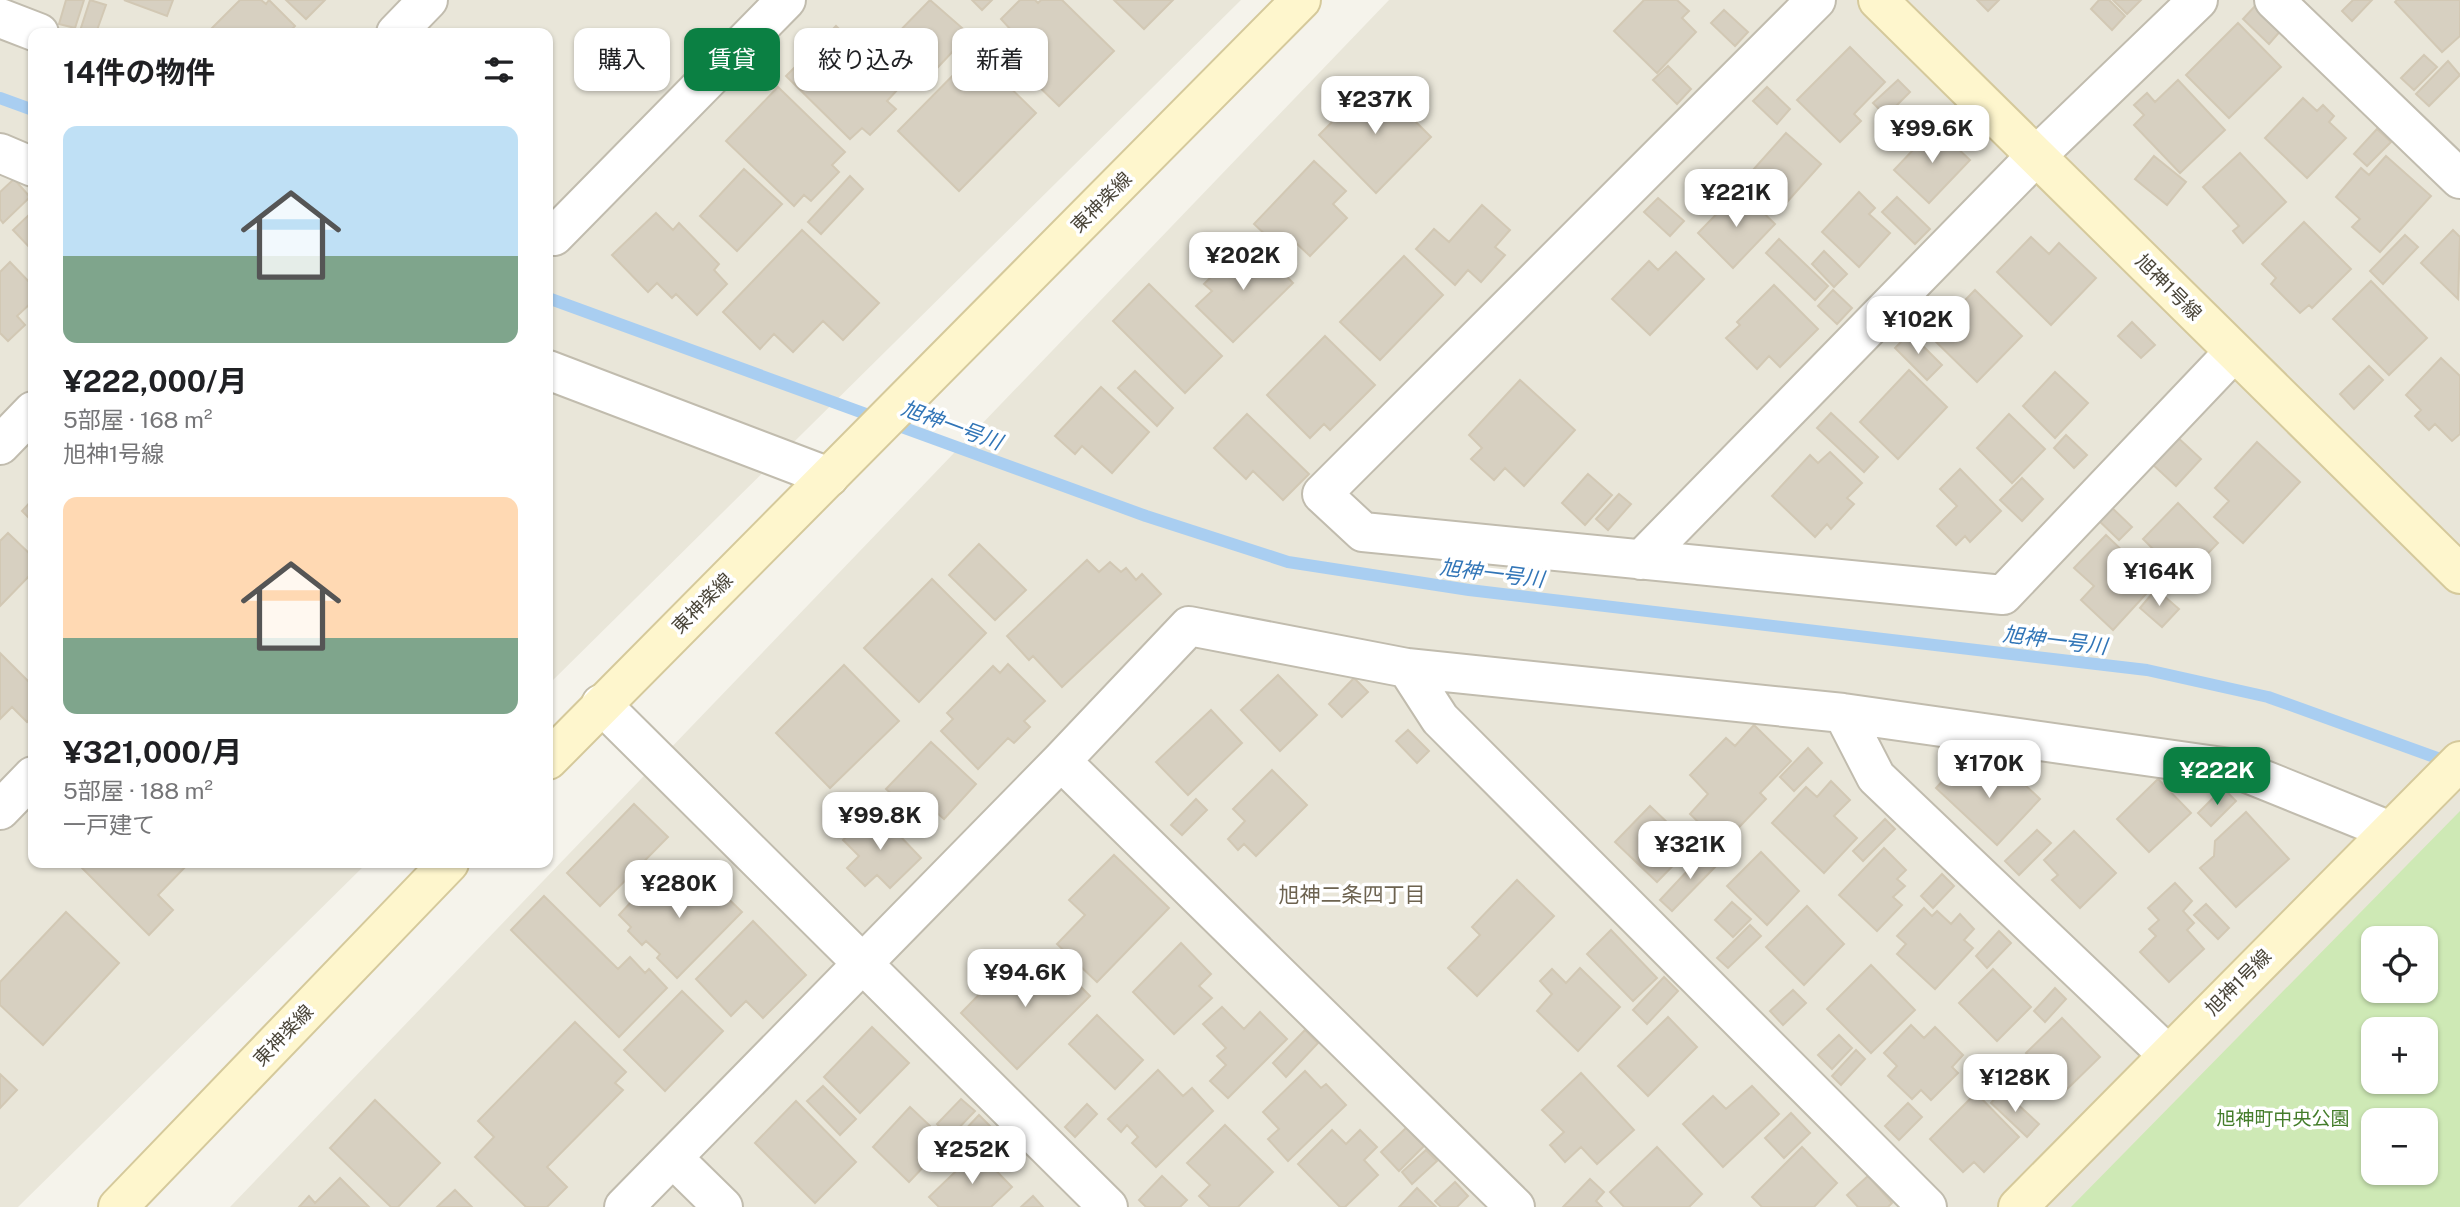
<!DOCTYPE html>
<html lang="ja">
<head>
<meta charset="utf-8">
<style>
	:root { --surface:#fff; --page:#f6f6f6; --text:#202124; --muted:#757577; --accent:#0b8043 }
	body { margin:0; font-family:"Public Sans","Noto Sans JP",sans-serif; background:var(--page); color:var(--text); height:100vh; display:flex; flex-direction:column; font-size:26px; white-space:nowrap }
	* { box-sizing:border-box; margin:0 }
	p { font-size:23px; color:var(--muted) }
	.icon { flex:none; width:38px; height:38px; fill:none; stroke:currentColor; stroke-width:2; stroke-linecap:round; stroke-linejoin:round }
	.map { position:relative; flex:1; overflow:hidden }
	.details { position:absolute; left:28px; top:28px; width:525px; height:840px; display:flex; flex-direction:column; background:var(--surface); border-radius:14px; box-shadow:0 2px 5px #0004 }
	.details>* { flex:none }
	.hud { position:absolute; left:574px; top:28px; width:665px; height:63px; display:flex; gap:14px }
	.controls { position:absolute; left:2361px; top:926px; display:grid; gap:14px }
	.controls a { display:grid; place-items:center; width:77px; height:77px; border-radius:14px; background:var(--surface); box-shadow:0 2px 5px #0004; font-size:35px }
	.price { position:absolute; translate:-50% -60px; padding:0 16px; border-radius:14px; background:#fff; color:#222; font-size:23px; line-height:46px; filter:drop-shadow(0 2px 4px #0008) }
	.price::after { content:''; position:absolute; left:50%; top:42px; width:21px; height:16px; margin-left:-10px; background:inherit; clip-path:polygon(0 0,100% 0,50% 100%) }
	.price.selected { background:var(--accent); color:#fff }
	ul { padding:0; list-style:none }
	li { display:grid; align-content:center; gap:14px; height:371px; padding:0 35px }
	li span { display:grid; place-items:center; height:217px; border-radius:14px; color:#555 }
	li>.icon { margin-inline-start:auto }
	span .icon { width:126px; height:126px; fill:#fffc; stroke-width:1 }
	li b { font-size:30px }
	h2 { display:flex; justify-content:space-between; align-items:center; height:84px; padding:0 35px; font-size:30px }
	.tag { padding:0 24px; border-radius:14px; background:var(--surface); box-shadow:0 2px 5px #0004; font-size:24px; line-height:63px }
	.tag.selected { background:var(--accent); color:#fff }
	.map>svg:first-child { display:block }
	.residential { fill:#e9e6d9; fill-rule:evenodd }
	.green { fill:#cee9b5; fill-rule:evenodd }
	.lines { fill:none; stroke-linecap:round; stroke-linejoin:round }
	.stream { stroke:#a9cef1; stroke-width:12 }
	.building { fill:#d7d0c1; stroke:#d2c8b4; stroke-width:2 }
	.street-casing { stroke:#c1bcae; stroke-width:42 }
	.secondary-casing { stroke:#d5c99b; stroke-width:42 }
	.street { stroke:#fff; stroke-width:38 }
	.secondary { stroke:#fef6cd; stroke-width:38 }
	.labels { text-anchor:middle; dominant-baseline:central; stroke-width:7; stroke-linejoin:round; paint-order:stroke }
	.street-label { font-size:19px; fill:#4a4539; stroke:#fff }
	.park-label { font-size:19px; fill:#447d2b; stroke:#fff }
	.water-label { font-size:21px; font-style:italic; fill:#3175b7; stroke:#fff }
	.neighbourhood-label { font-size:21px; fill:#6d6350; stroke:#fff }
</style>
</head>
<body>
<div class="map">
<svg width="2460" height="1207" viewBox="0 0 2460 1207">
	<rect width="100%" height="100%" fill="#f5f3eb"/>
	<path class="residential" d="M0,0H1241L548,685V33H33V863H367L18,1207H0Z
		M1389,0H2460V1207H230ZM2373,938H2426V990H2373ZM2373,1029H2426V1082H2373ZM2373,1120H2426V1172H2373Z"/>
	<path class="green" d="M2460,811V1207H2071ZM2373,938H2426V990H2373ZM2373,1029H2426V1082H2373ZM2373,1120H2426V1172H2373Z"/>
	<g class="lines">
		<path class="stream" d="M0,98L33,110
			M548,298L1146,516L1288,562L1469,590L2147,670L2268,697L2451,763"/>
	</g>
	<path class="building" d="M66,0H84L75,28L59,24Z
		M90,0L106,5L96,33L80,31Z
		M124,0H173L167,16Z
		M240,0H261L266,4L269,0L295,26L288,33H207Z
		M286,0H325L306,19Z
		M930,0L969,34L925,81L887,44Z
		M972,0H992L982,10Z
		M1020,0H1035L1038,3L1041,0H1062L1114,51L1059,106L997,46L1012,31L1001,19Z
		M1114,0H1173L1144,29Z
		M1644,0H1677L1689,11L1682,18L1696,32L1657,73L1614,31Z
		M1977,0H1999L1988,11Z
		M2099,0H2109L2125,16L2112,30L2091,9Z
		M2113,0H2141L2127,14Z
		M2353,0H2372L2352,21L2342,11Z
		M2397,0H2460V36L2442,52L2395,2Z
		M2256,5L2282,29L2269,44L2243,19Z
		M1724,10L1748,32L1735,46L1711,23Z
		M2238,23L2281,67L2229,118L2186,75Z
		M836,26L899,88L887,101L896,109L870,135L862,128L850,139L786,76Z
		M1850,47L1885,82L1854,114L1861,121L1840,142L1797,100Z
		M975,53L1036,113L959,191L898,131Z
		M2424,55L2437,67L2414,90L2401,78Z
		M2448,61L2460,75L2429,106L2416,94Z
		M1668,66L1691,89L1677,104L1653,80Z
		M1374,80L1431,137L1376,193L1319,135Z
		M1898,80L1910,92L1886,116L1873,103Z
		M2178,80L2225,130L2180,173L2134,125L2144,115L2134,105L2147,93L2155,102Z
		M778,87L845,152L832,165L839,172L811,201L804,195L794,206L726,141Z
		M1767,87L1790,109L1777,124L1753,101Z
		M2303,98L2317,111L2323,105L2334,116L2329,122L2346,138L2307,178L2265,138Z
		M1935,127L1970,160L1929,203L1894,170Z
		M2377,129L2391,142L2367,166L2354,154Z
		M1786,133L1821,164L1787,202L1753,170Z
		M2240,153L2286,202L2243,243L2233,231L2239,226L2203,187Z
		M2154,156L2186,182L2167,205L2135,179Z
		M2386,156L2431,196L2380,252L2352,227L2360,219L2336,197L2361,168L2369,175Z
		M1314,161L1346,191L1333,204L1347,218L1310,256L1296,243L1286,254L1254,224Z
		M744,169L782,204L737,251L700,216Z
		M850,176L863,189L821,234L808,222Z
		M14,179L30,197L3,223L0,219V192Z
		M1740,190L1775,224L1733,268L1698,233Z
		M1859,192L1875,208L1869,214L1890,233L1859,267L1822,232Z
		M1897,197L1930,229L1915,244L1882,212Z
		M1658,198L1684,221L1670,236L1644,212Z
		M1482,205L1510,230L1495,247L1505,255L1481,282L1468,270L1455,285L1416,249L1434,229L1449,242Z
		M33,211V251L13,230Z
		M656,213L673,230L679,223L719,264L714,270L727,284L697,315L676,294L672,298L657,283L648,292L612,255Z
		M2304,222L2351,269L2312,308L2309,305L2300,313L2271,284L2276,278L2262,264Z
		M802,230L879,303L843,340L823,321L793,352L774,334L760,349L723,312Z
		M2453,230L2460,237L2458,299L2421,263Z
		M2405,235L2418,247L2383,284L2370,271Z
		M2031,237L2049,254L2059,243L2096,278L2051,325L1997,272Z
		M1779,239L1828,286L1815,300L1766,253Z
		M1254,243L1293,283L1233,342L1196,306L1212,291L1204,284L1229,259L1234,264Z
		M1824,251L1847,274L1834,287L1812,264Z
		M1676,252L1704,279L1650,335L1612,299L1649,261L1658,270Z
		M1404,256L1443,295L1380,360L1340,322Z
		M10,262L33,286V301L17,316L25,325L8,341L0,333V272Z
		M2371,281L2427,338L2389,375L2333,319Z
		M1149,284L1222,356L1185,393L1113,321Z
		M1774,285L1818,329L1780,367L1769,356L1757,369L1726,338L1740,325L1737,322Z
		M1833,290L1852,308L1837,324L1818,306Z
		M1975,290L2022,336L1977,382L1930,336Z
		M2132,322L2155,345L2141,358L2118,336Z
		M1910,333L1942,365L1927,380L1895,348Z
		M1325,336L1375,385L1330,430L1324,424L1310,438L1267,395Z
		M2441,358L2460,376V434L2452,441L2435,424L2429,430L2415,416L2421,410L2406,395Z
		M2369,366L2383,380L2354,409L2340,394Z
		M1909,370L1947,407L1898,459L1860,422Z
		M1135,371L1173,408L1157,426L1118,388Z
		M2055,372L2088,403L2055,438L2023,406Z
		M1520,380L1575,430L1524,486L1505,468L1494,480L1471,459L1482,448L1469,435Z
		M1101,387L1149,432L1112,473L1082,446L1075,454L1055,436Z
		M1831,413L1878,457L1864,472L1817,428Z
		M1247,414L1309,474L1283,500L1253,471L1246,479L1214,448Z
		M2009,414L2045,449L2012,483L1977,448Z
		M2066,435L2087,455L2074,468L2054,448Z
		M2175,435L2201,459L2176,486L2150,462Z
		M2257,442L2300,482L2243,543L2214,517L2229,501L2215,488Z
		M1830,452L1862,483L1847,498L1854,504L1831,529L1827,524L1815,537L1772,496L1810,455L1818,463Z
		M1960,469L2001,511L1970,542L1965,536L1956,545L1937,526L1957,506L1940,489Z
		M1588,474L1612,495L1585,525L1562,503Z
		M2022,478L2043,499L2022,521L2000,500Z
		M1619,494L1631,504L1608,530L1596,519Z
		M33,499V522L22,511Z
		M2107,503L2132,527L2119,540L2094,516Z
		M2178,503L2218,543L2183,579L2143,539Z
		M8,533L33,557V572L0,606V541Z
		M2106,535L2156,583L2113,630L2081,600L2094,586L2074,568Z
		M979,544L1026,590L995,620L949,575Z
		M1087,560L1099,572L1110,562L1121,572L1126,568L1136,580L1142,574L1161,594L1062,687L1033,656L1029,660L1007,636Z
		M932,579L986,633L919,702L864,648Z
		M2156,589L2179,609L2162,627L2140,608Z
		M0,653L33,686V716L27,722L12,707L0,719Z
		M1008,664L1045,701L1024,721L1030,727L1014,743L1008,738L978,769L941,731L953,719L947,713L993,666L1000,673Z
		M844,665L899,721L830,788L776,733Z
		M1278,675L1317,715L1280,751L1241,710Z
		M1354,678L1368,692L1342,717L1329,704Z
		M1211,710L1242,743L1188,795L1156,762Z
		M1754,725L1791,761L1760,793L1766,799L1722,845L1690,814L1708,794L1690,775L1726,738L1735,746Z
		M1408,730L1429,751L1417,763L1396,741Z
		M931,742L976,784L944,819L936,812L925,824L886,789Z
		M1808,748L1822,763L1794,791L1780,777Z
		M1961,761L1987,786L2006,767L2040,799L1997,845L1936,788Z
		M1272,770L1307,805L1256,856L1244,844L1238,850L1228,839L1245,821L1233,809Z
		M2158,779L2191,813L2149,852L2117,819Z
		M1831,781L1850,800L1834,816L1857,838L1824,873L1772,823L1806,787L1817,797Z
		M2223,788L2236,801L2211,826L2198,813Z
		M1196,799L1207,810L1182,835L1171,825Z
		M634,804L668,837L600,906L567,873Z
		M1650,806L1692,846L1657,882L1615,842Z
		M875,810L921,858L890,888L877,875L865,886L847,868L859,856L843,840Z
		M2246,812L2289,859L2236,907L2200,868L2214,856L2215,841Z
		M1885,819L1895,829L1863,861L1853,851Z
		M2037,830L2051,843L2019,875L2005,861Z
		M2074,831L2116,873L2080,908L2052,880L2058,875L2044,860Z
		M1884,848L1906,870L1897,879L1905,886L1893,897L1902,905L1877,931L1839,895Z
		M1706,851L1719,863L1672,911L1660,900Z
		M1761,852L1799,891L1767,925L1727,886Z
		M1114,855L1169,908L1097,982L1057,944L1085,915L1069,900Z
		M87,863H189L158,895L173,910L149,935L82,868Z
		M1942,874L1954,886L1933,908L1921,896Z
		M656,875L667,886L674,878L691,895L707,878L742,912L677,978L657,958L660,954L646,941L642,945L628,931L631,927L619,915Z
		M1517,880L1554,916L1477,996L1448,968L1480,935L1472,927Z
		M2175,883L2192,901L2183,911L2194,923L2187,930L2204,949L2169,982L2140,952L2156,936L2149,929L2159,920L2148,908Z
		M544,896L618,969L630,957L645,973L649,969L667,988L619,1037L511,930Z
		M1732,902L1751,919L1733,937L1715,920Z
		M2206,904L2229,928L2218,939L2194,915Z
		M1807,906L1844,944L1804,985L1766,947Z
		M1924,908L1932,916L1937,911L1951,924L1960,914L1974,929L1964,940L1973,948L1935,989L1897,954L1906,944L1897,936Z
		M66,912L119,963L43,1045L0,1005V982Z
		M753,921L806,975L763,1018L746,1001L731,1016L696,979Z
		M1750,925L1761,936L1728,968L1717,958Z
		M1611,930L1657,978L1633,1001L1587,954Z
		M1999,931L2011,943L1987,968L1976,956Z
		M1181,943L1211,974L1199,986L1212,998L1174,1034L1133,992Z
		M1048,954L1090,996L1017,1069L961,1013L1003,970L1018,985Z
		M1871,965L1915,1010L1871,1053L1827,1009Z
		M1580,968L1620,1007L1578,1051L1537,1011L1552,994L1540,981L1552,969L1566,983Z
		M1993,969L2031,1007L1997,1041L1959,1003Z
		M1664,977L1678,991L1647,1024L1633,1010Z
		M2055,988L2066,999L2045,1022L2034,1011Z
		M1793,990L1806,1003L1783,1025L1770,1011Z
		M682,991L723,1031L665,1091L624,1050Z
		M1222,1007L1244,1029L1260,1012L1287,1039L1228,1098L1210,1081L1226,1065L1217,1056L1226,1048L1203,1024Z
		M1097,1015L1143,1060L1115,1089L1069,1044Z
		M1668,1017L1697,1047L1648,1096L1618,1066Z
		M2062,1018L2100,1057L2064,1092L2026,1053Z
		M575,1022L626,1072L615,1083L623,1090L547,1167L567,1187L547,1207H526L475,1157L494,1137L478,1121Z
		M1911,1025L1924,1038L1935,1027L1963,1055L1952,1067L1958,1073L1931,1100L1921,1090L1912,1099L1888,1076L1897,1066L1884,1053Z
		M872,1027L909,1063L860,1113L824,1077Z
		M1305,1030L1318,1043L1286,1077L1273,1063Z
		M1839,1035L1852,1048L1832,1069L1818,1055Z
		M1856,1050L1865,1059L1841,1085L1832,1076Z
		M1158,1070L1183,1096L1192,1088L1213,1111L1156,1167L1132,1143L1138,1137L1127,1125L1121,1132L1108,1119Z
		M1305,1071L1321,1088L1326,1084L1346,1105L1288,1161L1268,1139L1279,1129L1263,1112Z
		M1581,1073L1634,1130L1597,1164L1581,1147L1565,1162L1550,1145L1564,1132L1542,1110Z
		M0,1074L17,1090L0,1108Z
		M823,1086L856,1119L840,1135L807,1101Z
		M1752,1086L1779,1114L1723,1167L1683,1124L1713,1096L1726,1109Z
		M2002,1090L2039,1124L2027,1137L1991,1103Z
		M1976,1093L2019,1137L1984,1172L1974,1162L1963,1172L1930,1139Z
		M961,1099L975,1111L950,1137L937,1124Z
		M375,1100L440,1163L398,1207H391L330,1148Z
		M796,1101L856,1162L815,1203L755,1143Z
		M1908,1103L1922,1117L1899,1140L1885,1126Z
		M1087,1104L1097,1114L1075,1137L1065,1127Z
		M910,1107L947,1142L909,1182L873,1147Z
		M1791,1113L1810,1133L1784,1158L1765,1138Z
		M979,1115L991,1127L959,1162L946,1150Z
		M1225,1125L1273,1172L1238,1207H1210L1199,1196L1210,1185L1187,1163Z
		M1406,1128L1424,1146L1399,1171L1381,1152Z
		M1332,1130L1346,1144L1360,1130L1377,1147L1364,1160L1378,1175L1345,1207H1340L1298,1164Z
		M1657,1147L1702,1194L1689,1207H1624L1610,1192Z
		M1802,1147L1837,1183L1814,1207H1762L1752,1197Z
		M1426,1150L1437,1161L1412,1184L1402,1172Z
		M977,1151L1012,1187L991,1207H939L929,1197Z
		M1162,1176L1187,1200L1180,1207H1146L1139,1200Z
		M1868,1176L1892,1203L1888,1207H1858L1847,1195Z
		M340,1178L369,1207H299L309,1196L315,1203Z
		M1590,1179L1604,1192L1596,1201L1602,1207H1563Z
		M1455,1182L1468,1196L1457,1207H1441L1435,1201Z
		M1417,1188L1436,1207H1399Z
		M455,1190L472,1207H437Z
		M1033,1196L1043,1207H1021Z"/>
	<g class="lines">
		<defs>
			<path id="street" d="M1816,0L1322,494L1363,532L2003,595L2234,352
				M2274,0L2460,179
				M0,18L39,33
				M396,33L428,0
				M0,153L33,167
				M548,233L554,236L786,0
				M548,370L829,477
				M0,445L33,411
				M1641,560L2037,155L2198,0
				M1407,668L1440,719L1927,1207
				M601,704L1108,1207
				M1843,713L1876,777L2167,1054
				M1061,761L1515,1207
				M0,810L33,776
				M673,1158L723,1207
				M624,1207L1061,761L1189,626L1407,668L1843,713L2237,769L2388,830"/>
			<path id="secondary" d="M1878,0L2460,574
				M548,760L1301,0
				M118,1207L449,863
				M2018,1207L2460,761"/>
		</defs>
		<use href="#street" class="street-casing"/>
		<use href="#secondary" class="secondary-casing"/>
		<use href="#street" class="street"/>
		<use href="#secondary" class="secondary"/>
	</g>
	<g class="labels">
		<g class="street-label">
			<text transform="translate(1101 202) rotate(-45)">東神楽線</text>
			<text transform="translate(2169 287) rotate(45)">旭神1号線</text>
			<text transform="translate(702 603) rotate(-45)">東神楽線</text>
			<text transform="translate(2238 982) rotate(-45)">旭神1号線</text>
			<text transform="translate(283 1035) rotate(-46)">東神楽線</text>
		</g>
		<g class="park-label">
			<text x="2283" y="1118">旭神町中央公園</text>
		</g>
		<g class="water-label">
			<text transform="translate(952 425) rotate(20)">旭神一号川</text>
			<text transform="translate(1492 573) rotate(7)">旭神一号川</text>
			<text transform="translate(2055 640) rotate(7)">旭神一号川</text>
		</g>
		<g class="neighbourhood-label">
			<text x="1352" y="894">旭神二条四丁目</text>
		</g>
	</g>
</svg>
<div class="controls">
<a><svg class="icon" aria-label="locate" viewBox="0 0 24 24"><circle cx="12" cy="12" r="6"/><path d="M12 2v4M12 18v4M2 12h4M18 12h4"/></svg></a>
<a>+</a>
<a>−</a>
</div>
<b class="price" style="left:1375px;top:136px">¥237K</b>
<b class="price" style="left:1932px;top:165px">¥99.6K</b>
<b class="price" style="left:1736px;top:229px">¥221K</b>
<b class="price" style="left:1243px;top:292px">¥202K</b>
<b class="price" style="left:1918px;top:356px">¥102K</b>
<b class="price" style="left:2159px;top:608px">¥164K</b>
<b class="price" style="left:1989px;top:800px">¥170K</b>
<b class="price selected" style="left:2217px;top:807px">¥222K</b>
<b class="price" style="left:880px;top:852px">¥99.8K</b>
<b class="price" style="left:1690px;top:881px">¥321K</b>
<b class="price" style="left:679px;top:920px">¥280K</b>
<b class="price" style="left:1025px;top:1009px">¥94.6K</b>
<b class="price" style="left:2015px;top:1114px">¥128K</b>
<b class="price" style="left:972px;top:1186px">¥252K</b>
<div class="hud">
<a class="tag">購入</a>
<a class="tag selected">賃貸</a>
<a class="tag">絞り込み</a>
<a class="tag">新着</a>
</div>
<section class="details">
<h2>14件の物件<svg class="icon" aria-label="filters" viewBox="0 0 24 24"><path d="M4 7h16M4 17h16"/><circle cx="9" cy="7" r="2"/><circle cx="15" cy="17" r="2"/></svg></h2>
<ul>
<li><span style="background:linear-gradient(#bfe0f5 60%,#7fa58c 0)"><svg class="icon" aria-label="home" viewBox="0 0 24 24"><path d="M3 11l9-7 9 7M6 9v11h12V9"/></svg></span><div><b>¥222,000/月</b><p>5部屋 · 168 m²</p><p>旭神1号線</p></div></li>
<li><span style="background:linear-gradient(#ffd9b3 65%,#7fa58c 0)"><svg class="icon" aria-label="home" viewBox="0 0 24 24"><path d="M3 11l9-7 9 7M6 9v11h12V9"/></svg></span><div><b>¥321,000/月</b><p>5部屋 · 188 m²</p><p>一戸建て</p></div></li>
</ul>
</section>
</div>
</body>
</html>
